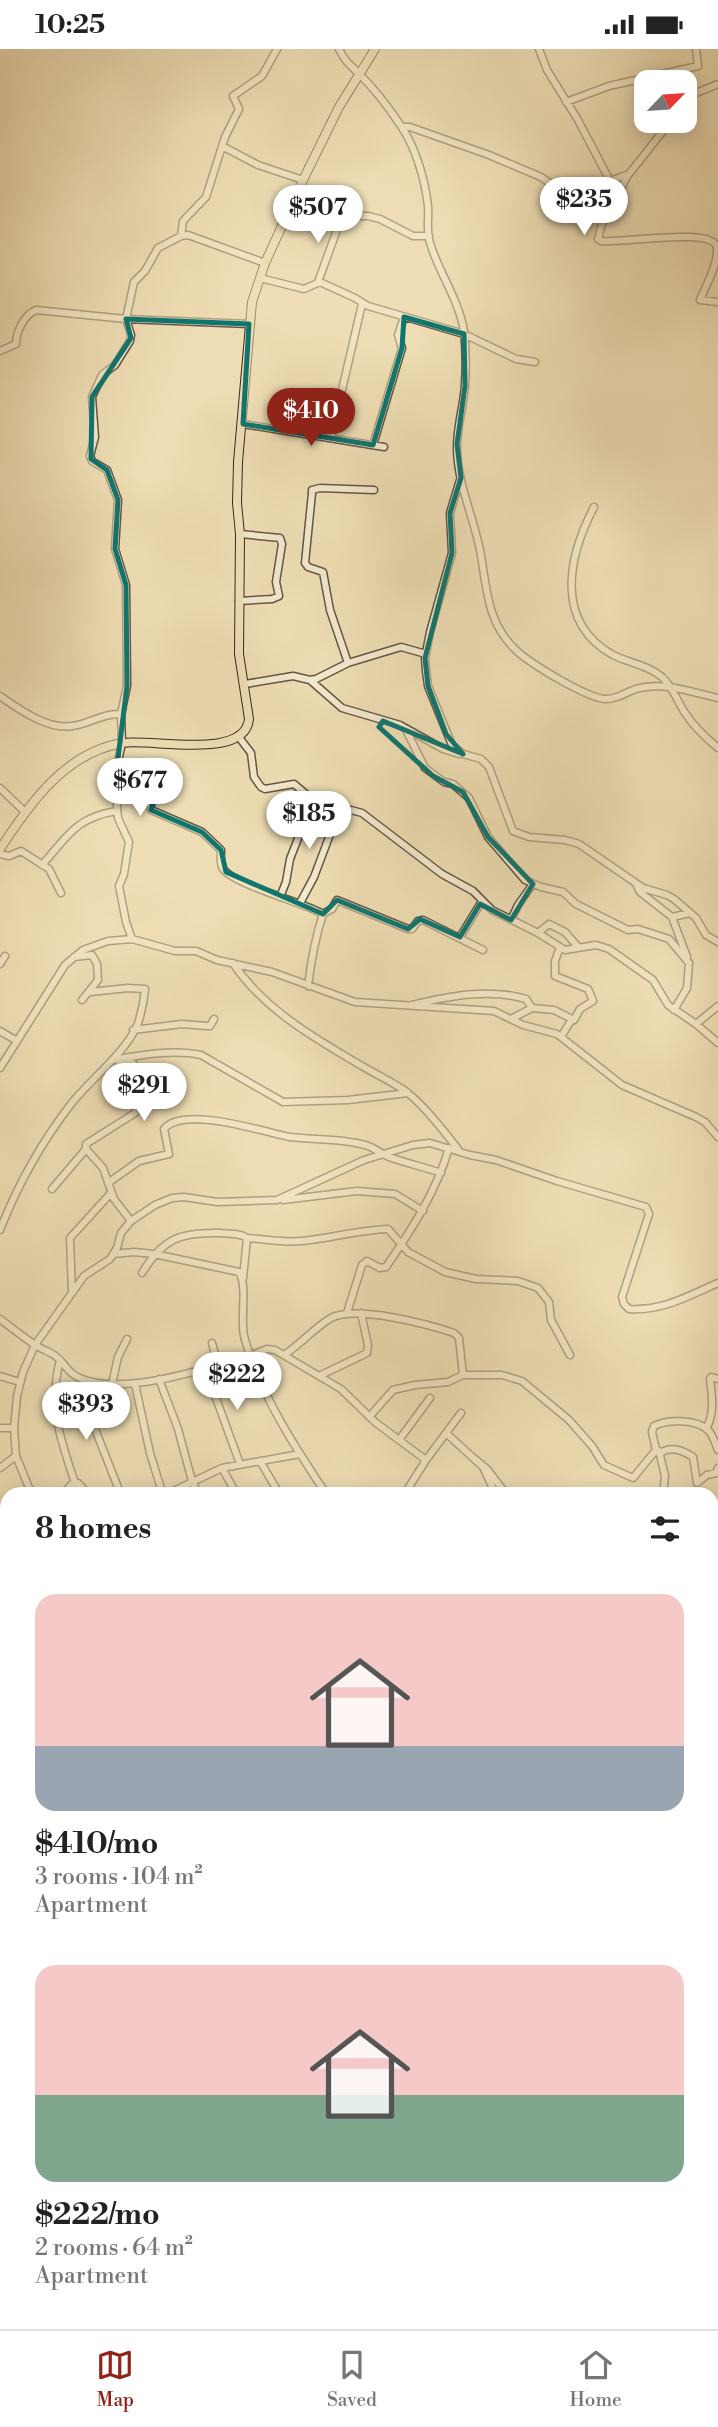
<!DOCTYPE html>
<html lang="en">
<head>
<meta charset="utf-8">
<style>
	:root { --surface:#fff; --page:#f2f2f2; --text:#222; --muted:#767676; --line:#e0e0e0; --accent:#8f2418 }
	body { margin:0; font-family:"Libre Bodoni",serif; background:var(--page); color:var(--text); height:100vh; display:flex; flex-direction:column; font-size:26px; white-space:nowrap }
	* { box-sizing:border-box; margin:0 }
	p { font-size:23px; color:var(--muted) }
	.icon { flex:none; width:38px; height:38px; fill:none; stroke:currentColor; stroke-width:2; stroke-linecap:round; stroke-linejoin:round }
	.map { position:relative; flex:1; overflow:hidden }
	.panel { position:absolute; left:0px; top:1438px; width:719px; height:842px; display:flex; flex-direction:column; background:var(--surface); border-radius:21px 21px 0 0; box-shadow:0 4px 18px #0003 }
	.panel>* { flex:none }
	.needle { width:46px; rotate:65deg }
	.fabs { position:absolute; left:634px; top:21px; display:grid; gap:14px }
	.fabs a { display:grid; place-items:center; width:63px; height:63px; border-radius:14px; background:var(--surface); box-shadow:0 4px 18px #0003; font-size:35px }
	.price { position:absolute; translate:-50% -60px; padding:0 16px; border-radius:24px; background:#fff; color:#222; font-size:23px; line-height:46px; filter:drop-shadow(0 2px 4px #0008) }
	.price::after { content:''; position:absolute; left:50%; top:42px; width:21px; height:16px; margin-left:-10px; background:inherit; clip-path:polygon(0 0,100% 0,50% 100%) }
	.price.on { background:var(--accent); color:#fff }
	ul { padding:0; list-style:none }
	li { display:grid; align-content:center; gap:14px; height:371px; padding:0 35px }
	li span { display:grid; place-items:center; height:217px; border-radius:21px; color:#555 }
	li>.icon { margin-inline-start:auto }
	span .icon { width:126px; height:126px; fill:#fffc; stroke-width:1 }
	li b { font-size:30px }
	h2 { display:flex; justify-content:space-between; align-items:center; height:84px; padding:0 35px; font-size:30px }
	.status { display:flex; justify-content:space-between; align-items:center; height:49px; padding:0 35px; background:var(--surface); direction:ltr }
	.status svg { height:19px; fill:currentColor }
	.tabs { display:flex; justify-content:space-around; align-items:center; height:98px; border-top:2px solid var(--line); background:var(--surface); font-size:19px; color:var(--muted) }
	.tabs a { display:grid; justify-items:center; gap:4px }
	.tabs .on { color:var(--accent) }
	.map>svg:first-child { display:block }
	.green { fill:#cfbf9c; stroke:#81745f; stroke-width:2 }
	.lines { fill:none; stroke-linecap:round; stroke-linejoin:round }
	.stream { stroke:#7d715c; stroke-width:2 }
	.minor-casing { stroke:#625747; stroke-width:9 }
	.major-casing { stroke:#332a22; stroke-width:10 }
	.minor { stroke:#f5eacf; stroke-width:6 }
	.major { stroke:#efdeb5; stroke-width:8 }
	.marked { fill:none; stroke:#0f766e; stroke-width:5; stroke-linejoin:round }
</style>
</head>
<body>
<div class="status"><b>10:25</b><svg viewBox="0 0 49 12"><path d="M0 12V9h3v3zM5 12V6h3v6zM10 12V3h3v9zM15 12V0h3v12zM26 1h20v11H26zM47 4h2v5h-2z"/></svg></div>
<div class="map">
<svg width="718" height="2280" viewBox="0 0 718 2280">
	<rect width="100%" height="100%" fill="#efdeb5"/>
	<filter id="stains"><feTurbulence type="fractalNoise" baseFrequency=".00286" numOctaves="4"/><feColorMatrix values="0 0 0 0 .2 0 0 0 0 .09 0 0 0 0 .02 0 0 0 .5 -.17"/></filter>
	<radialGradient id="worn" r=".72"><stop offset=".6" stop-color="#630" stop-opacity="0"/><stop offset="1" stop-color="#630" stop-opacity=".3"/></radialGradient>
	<path class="green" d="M7,1694V1776L0,1779V1698Z
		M7,1820V1908L0,1909V1823Z"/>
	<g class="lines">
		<path class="stream" d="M0,1779L7,1776"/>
		<defs>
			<path id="minor" d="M339,0C346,14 348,13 358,24C374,39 389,59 401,77C416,99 425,131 428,157C429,169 426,182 430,194C439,224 459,251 464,282C466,299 466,319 465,335C464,356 457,376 457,398C457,434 473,466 480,501C487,538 486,575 518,603C533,616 585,648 605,650C618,651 628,641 640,639C665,633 694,644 718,649
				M539,0L547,21L578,71L610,132L629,125L671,72
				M684,49L718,35
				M566,53L609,37L698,17L696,0
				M402,78H410L489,106L541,128L603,171L598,190L601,192C619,195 715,177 717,199C718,216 706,236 700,251L718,253
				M222,97L258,116L303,131
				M295,149L342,167H368L380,170L413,187H429
				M603,171L628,126
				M181,187L183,172L206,148L225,88L239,60L233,47L262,27L277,0
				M260,229L304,240L320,233L355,249L368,257L464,285L516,310L535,313
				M318,233L342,167
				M0,302L16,295C16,283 24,266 36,261L126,270L249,275
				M243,375L384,398
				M331,388L362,255
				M373,396L402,299L398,286L404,268
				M460,431L450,464L452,504L430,583L425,609L426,622L428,637L452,696L463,705L481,710L489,718L513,782L529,788L565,791L579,795L643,839L667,846L674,850L696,869L706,886L718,893
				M594,458C568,508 554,573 613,606C629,614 648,616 662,628C673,638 677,652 685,664C694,678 706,689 718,699
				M239,552L272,550L279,547L276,533L282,495L280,489L240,485
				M348,614L401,598L426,605
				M310,631L342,659L400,676L443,700L459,705
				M245,635L293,627L310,631L316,630L348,614L330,561L323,523L308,518L305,514L312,444V441L320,439L374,441
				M0,647C19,660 47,681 72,677C90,675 102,664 121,665
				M405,679L425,719L444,733L453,735L469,749L488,788L525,831L541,838L563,843L576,855L628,881L638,880L669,890L689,914L687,939L674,961
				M238,687L251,704L254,728L261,738L265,740L294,735L313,751L362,764L442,825L473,842L492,861L538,884L565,901L596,896L609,900L653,931L668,956L696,975L718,994
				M117,717L156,727C161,738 149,749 151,761L202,783L221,801C221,806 220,813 222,818C228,834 305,854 323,865
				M0,739L25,763
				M0,805L9,807L21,802L49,820L61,844
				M42,816C67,788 76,768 117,762
				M637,837L640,843L672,868L687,908
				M280,848L286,833L290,810L313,751
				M300,854L314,828L340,759
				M672,868L690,864
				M511,871L518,856L533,835
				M538,884L549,875L565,883L578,898
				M460,888L482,852
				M132,890L126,873L119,837L124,825L129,793L118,769L116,745V722L122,694L121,665L127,637L126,536L115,500L118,451L107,421L92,412L90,407L95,388L92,348L102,326L115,316L130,292L131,286L126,270L134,233L145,222L158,199L181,187L188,186L265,214
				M560,898L555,912V927L588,940L593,952L580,960L574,971L572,970
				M74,908L92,906L97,915L98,931L82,951
				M233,914C263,960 316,990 362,1017C377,1026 395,1034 408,1044C427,1060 443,1081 458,1100
				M0,915L5,907
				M308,937C311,912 315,889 323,865L332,860L337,851L408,880H412L418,872L423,871L483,901
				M412,956C449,947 489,939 526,950L532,959
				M511,970L532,959L554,961L572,970L561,988
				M696,975L718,957
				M133,981L182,975L207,977H210L214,970
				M0,982L17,992
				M113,1011C141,1006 173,1000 201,1006L283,1053L348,1051L408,1044
				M119,1013H132L136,1019L137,1058L135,1064L86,1095V1100L103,1119L114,1150L131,1172
				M0,1019L65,916L83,901L108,892L132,890L175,902H196L217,911L272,923L355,953L494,962L523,976L557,985L622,1036L696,1068L705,1073L718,1088
				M108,1134L139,1112L169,1105L164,1080C183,1056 264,1083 290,1088C315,1091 340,1089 365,1096C374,1098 381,1105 389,1108C406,1114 424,1118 441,1124
				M52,1140L86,1100
				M283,1151L357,1142L395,1145L423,1162
				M0,1181C18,1135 41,1094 71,1055C90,1031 124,1005 137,977C141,966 144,951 145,940L128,939L90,943
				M247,1189C266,1190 283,1194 302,1192C331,1189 359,1181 388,1180L408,1203L445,1223L476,1230L518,1232L538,1239L549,1253L551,1271L570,1306
				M113,1205L134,1203L154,1205L239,1223C248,1238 240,1268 244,1287C256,1332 281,1376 306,1414C313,1425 320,1437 328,1446
				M142,1224C163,1189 181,1183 220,1184C230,1185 240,1184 247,1189L243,1229
				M72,1243L70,1189L111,1144
				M347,1264L362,1216L367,1212L380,1219L386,1218C412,1180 436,1143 449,1099
				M0,1270C12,1279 23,1288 35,1296C41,1300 48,1302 54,1306C66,1314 66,1324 82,1330C125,1347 208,1319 252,1306L267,1300L275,1301L341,1340L375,1373L399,1391L430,1349
				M212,1294L218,1316
				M284,1306C301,1295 314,1279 331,1269C356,1256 427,1275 454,1284L459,1289L463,1326H502L522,1332L569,1371L592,1397L604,1416L633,1429L656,1401L659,1402L665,1427L663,1446
				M60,1311C48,1358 60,1389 75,1434
				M208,1319L213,1341L240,1415
				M0,1327L20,1333
				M319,1327L367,1304L368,1296L361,1264
				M159,1330L178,1380L192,1432L199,1446
				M89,1332L93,1375L121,1446
				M112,1335L118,1308L127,1290
				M135,1335L150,1404L163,1446
				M370,1367L393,1341L415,1336L448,1333L463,1326
				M0,1379H14
				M706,1380C715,1365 712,1346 710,1330L711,1328L718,1330
				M446,1384L470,1406
				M399,1391L426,1411L404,1446
				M656,1401L652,1383L654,1377C667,1370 696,1370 708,1381C713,1386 715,1394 718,1401
				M660,1404C672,1397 682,1401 693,1408L697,1434L707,1426L716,1424L718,1419
				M16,1407L32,1446
				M426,1411L461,1364
				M260,1412L280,1446
				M0,1419L16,1407L14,1379L17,1347L23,1323L35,1296L84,1227L110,1210L117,1199L121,1184L131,1172L155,1156L172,1149L184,1148L217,1153L277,1151L364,1111L413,1096L430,1094L470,1106L496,1111L557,1132L646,1158L649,1165L622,1248L624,1255L629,1260C663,1262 688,1247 718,1234
				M222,1419L237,1446
				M62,1446L71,1436L78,1434L89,1446
				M165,1446L222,1419L300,1405
				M496,1446L483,1418L470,1406L487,1420L507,1446
				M0,1481L7,1489
				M0,1509L7,1501
				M0,1562L7,1569
				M712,1665L718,1666
				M712,1727L718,1724
				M712,1865L718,1868
				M712,2077L718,2075
				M385,2273L399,2280
				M572,2273L573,2280
				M318,2280L323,2273
				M500,2280L520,2273"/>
			<path id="major" d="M0,800C30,754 65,704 122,694C151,689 245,712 249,670L239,605L240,485L237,454L238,413L252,253L265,214L303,131L339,58L375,0
				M0,1621L7,1627
				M712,1954L718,1951"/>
		</defs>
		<use href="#minor" class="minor-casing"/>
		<use href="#major" class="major-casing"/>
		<use href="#minor" class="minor"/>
		<use href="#major" class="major"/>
	</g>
	<path d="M0 0H718V2280H0ZM404,268L464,285L465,337L457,395L461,429L450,464L452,504L425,609L428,637L446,685L463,705L383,672L379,678L433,727L463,743L488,788L533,835L511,871L480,855L460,888L420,870L408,880L337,851L323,865L226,823L221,801L202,783L151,761L160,729L117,717L127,637L126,536L115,500L118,451L107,421L91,410L92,348L131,289L126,270L249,275L243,375L373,396L402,299Z" fill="#efdeb5" fill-opacity=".55" fill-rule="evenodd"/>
	<path class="marked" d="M404,268L464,285L465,337L457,395L461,429L450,464L452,504L425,609L428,637L446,685L463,705L383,672L379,678L433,727L463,743L488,788L533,835L511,871L480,855L460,888L420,870L408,880L337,851L323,865L226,823L221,801L202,783L151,761L160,729L117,717L127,637L126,536L115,500L118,451L107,421L91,410L92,348L131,289L126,270L249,275L243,375L373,396L402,299Z"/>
	<rect width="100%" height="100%" filter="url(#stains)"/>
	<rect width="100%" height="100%" fill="url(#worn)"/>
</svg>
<div class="fabs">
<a><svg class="needle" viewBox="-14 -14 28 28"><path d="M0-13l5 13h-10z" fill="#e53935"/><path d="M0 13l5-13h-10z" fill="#767676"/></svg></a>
</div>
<b class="price" style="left:584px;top:188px">$235</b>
<b class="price" style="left:318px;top:196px">$507</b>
<b class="price on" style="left:311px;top:399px">$410</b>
<b class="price" style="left:140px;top:769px">$677</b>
<b class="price" style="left:309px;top:802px">$185</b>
<b class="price" style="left:144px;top:1074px">$291</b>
<b class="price" style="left:237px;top:1363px">$222</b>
<b class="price" style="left:86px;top:1393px">$393</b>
<section class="panel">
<h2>8 homes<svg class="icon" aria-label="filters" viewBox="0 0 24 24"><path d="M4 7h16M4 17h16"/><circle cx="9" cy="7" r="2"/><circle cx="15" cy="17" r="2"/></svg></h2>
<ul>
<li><span style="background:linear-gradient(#f6c9c9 70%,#9aa5b1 0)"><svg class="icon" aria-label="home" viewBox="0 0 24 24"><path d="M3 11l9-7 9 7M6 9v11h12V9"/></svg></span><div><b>$410/mo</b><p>3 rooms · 104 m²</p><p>Apartment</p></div></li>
<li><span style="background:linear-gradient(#f6c9c9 60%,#7fa58c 0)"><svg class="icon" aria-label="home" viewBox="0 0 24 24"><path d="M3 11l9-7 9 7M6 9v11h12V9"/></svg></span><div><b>$222/mo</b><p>2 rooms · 64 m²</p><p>Apartment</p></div></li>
</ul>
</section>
</div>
<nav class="tabs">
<a class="on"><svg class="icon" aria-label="map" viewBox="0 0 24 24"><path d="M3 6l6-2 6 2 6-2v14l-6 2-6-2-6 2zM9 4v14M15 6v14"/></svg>Map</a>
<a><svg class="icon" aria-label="saved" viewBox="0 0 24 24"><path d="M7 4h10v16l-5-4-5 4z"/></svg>Saved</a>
<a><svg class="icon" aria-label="home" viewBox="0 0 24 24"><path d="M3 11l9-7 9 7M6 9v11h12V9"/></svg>Home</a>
</nav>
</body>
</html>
